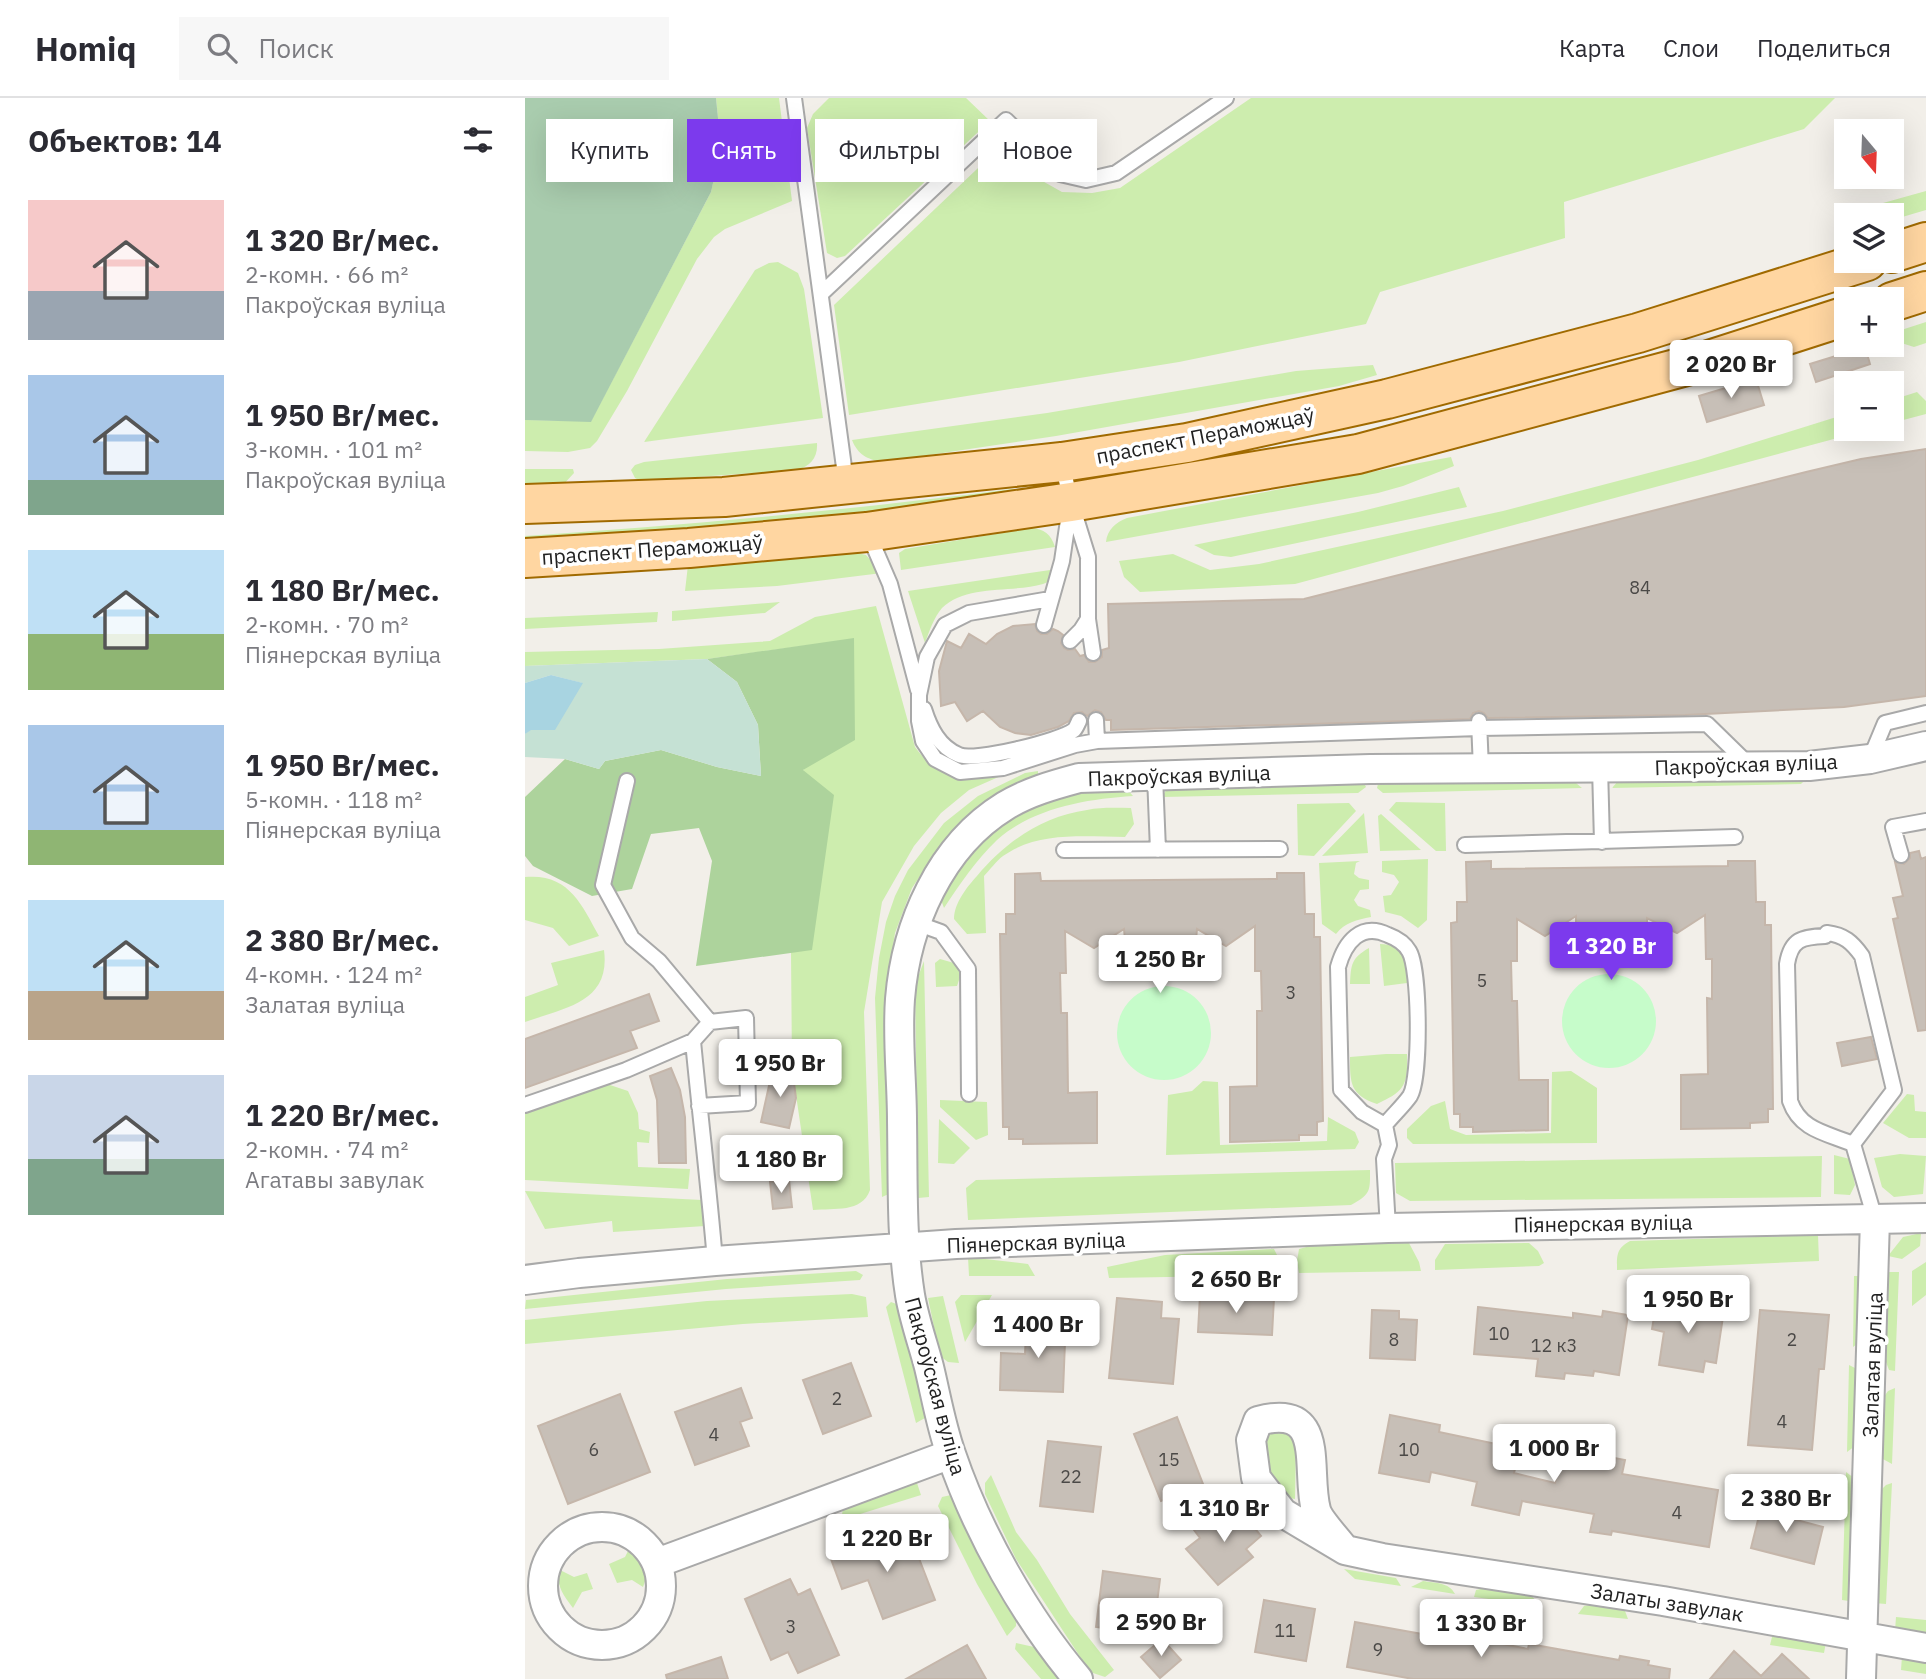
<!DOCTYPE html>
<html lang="ru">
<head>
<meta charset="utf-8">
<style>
	:root { --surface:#fff; --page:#f7f7f7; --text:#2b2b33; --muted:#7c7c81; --line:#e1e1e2; --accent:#7c3aed }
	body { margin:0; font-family:"IBM Plex Sans",sans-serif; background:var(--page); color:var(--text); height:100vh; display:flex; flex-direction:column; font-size:26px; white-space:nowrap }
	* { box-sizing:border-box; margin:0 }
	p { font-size:23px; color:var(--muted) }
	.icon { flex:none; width:38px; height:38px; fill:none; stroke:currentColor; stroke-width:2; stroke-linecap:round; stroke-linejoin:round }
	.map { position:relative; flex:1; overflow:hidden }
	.drawer { display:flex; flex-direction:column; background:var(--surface); width:525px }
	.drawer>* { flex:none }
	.hud { position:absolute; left:21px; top:21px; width:665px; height:63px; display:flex; gap:14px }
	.needle { width:46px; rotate:161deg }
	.fabs { position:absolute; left:1309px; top:21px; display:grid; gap:14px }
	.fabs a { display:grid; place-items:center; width:70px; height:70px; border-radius:0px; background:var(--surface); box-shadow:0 7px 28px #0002; font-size:35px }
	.price { position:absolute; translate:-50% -60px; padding:0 16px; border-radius:7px; background:#fff; color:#222; font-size:23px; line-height:46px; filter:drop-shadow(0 2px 4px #0008) }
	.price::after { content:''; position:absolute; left:50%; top:42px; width:21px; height:16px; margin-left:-10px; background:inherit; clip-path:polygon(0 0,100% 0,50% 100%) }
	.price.selected { background:var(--accent); color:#fff }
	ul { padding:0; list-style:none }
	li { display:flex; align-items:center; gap:21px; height:175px; padding:0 28px }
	li span { display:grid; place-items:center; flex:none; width:196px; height:140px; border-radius:0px; color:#555 }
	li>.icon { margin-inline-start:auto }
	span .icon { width:84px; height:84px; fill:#fffc; stroke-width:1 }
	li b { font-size:30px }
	h2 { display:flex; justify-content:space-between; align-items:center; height:84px; padding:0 28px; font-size:30px }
	.chip { padding:0 24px; border-radius:0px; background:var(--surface); box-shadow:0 7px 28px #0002; font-size:24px; line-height:63px }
	.chip.selected { background:var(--accent); color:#fff }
	header { display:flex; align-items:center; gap:42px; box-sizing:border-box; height:98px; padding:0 35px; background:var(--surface); border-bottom:2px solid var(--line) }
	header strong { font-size:33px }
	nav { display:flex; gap:38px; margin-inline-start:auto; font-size:24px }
	.search { width:490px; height:63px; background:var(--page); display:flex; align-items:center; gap:18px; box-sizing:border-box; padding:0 24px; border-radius:0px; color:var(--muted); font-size:26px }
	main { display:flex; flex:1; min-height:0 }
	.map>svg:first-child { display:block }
	.grass { fill:#cdedae }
	.forest { fill:#add39c }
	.wetland { fill:#c5e1d4 }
	.cemetery { fill:#a9ccae }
	.park { fill:#c6fcca }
	.water { fill:#a8d4e1 }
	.building { fill:#c7bfb7; stroke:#c5b6aa; stroke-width:2 }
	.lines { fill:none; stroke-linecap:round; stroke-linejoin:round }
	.service-casing { stroke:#a9a9a9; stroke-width:18 }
	.minor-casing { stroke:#a9a9a9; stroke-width:32 }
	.primary-casing { stroke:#a06a00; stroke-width:42 }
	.service { stroke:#fff; stroke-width:14 }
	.minor { stroke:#fff; stroke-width:28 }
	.primary { stroke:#ffd6a1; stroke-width:38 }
	.labels { text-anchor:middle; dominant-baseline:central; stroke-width:7; stroke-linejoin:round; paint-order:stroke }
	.number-label { font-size:18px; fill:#4b4947 }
	.street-label { font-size:21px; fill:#222; stroke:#fff }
</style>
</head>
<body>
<header>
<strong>Homiq</strong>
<div class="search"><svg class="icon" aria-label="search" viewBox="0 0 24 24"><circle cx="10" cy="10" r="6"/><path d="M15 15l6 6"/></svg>Поиск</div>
<nav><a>Карта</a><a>Слои</a><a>Поделиться</a></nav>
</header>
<main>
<section class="drawer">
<h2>Объектов: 14<svg class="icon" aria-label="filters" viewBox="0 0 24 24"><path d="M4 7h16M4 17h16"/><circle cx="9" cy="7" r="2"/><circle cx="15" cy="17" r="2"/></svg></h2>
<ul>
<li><span style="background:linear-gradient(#f6c9c9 65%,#9aa5b1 0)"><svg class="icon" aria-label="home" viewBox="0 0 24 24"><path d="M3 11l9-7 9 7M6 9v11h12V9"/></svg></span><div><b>1 320 Br/мес.</b><p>2-комн. · 66 m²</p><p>Пакроўская вуліца</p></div></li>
<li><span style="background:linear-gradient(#a9c7e8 75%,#7fa58c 0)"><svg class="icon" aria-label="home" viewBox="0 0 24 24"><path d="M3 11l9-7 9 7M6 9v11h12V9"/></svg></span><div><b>1 950 Br/мес.</b><p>3-комн. · 101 m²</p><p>Пакроўская вуліца</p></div></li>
<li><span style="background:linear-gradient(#bfe0f5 60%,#8fb573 0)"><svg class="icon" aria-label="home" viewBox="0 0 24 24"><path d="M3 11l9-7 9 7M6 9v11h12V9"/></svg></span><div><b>1 180 Br/мес.</b><p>2-комн. · 70 m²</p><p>Піянерская вуліца</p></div></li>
<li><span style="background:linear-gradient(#a9c7e8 75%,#8fb573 0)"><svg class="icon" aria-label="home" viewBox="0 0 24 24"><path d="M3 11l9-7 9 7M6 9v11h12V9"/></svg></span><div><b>1 950 Br/мес.</b><p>5-комн. · 118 m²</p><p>Піянерская вуліца</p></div></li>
<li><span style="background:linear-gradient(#bfe0f5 65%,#b9a48a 0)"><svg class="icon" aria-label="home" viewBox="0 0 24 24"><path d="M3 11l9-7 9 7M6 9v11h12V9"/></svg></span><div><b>2 380 Br/мес.</b><p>4-комн. · 124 m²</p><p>Залатая вуліца</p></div></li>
<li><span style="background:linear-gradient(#c9d6e8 60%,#7fa58c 0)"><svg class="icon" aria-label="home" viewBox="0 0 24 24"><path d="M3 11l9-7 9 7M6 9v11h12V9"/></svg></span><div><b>1 220 Br/мес.</b><p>2-комн. · 74 m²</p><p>Агатавы завулак</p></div></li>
</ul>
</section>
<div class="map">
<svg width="1401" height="1581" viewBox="0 0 1401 1581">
	<rect width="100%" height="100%" fill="#f2efe9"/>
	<path class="grass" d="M191,0H254L267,103L200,131L189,139L172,161L102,293L72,343L65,350L43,354L0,353V322L66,323L186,94L196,50Z
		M304,0H441L465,23L320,158L312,160L302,155L282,30L288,16Z
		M726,0H1310L1279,31L1039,104L1040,140L855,194L841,226L654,264L324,317L309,207L472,52L480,53L512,80L537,94L567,95L595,90Z
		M1401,93V112L1367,122V117H1350L1358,105Z
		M253,164L273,175L279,191L298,320L119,344L230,172L244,165Z
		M1401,224V245L1389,249L1370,243V234Z
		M848,267L852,277L814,288L531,338L357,364C342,361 333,357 327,342L522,315L771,273Z
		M1392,294L1401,303V316L1367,325V302Z
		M1321,316V331H1346L770,486L615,494L599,479L594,463L648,456L685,472L734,466L978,413L1173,362Z
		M292,345C293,360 285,368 272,372L116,383L110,380L106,372L110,367L119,364Z
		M926,359L929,368L878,388L853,395L581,444C582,432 591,424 602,420Z
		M0,371H48L49,375L37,388L0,391Z
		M934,389L942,409L706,459L689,457L669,447L833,414Z
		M487,391L496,392L493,399L0,450V438C163,427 325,412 487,391Z
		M506,430C519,431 526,436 530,449L376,472L374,455L380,451Z
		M328,454L341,457L357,475L252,488L160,493L163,467Z
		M532,471C530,478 525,484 518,486C489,495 441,486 417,510C409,519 404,534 400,545L383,493Z
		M255,504L240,515L147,523V513Z
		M351,508L390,649C415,683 439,679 478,677L444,692L416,715L389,748L357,804L339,914L345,1092C337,1115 309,1110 288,1112L267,970L266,854L287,851L278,673L329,541L182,561L0,568V554L134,551L245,543L290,519Z
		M133,514L132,524L0,531V520Z
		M513,673V678L474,698L441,720L419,743L387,790L370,835L362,888L366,1095L357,1099L350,900L354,860L361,824L370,798L383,772L419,725L453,698L500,675Z
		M1277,679L1280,682L1276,686L1087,690L1093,683Z
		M1045,680L1057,690L858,695L852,690L854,682Z
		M838,683L841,689L833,695L637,699L643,689Z
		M603,692L608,698C561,701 508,710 472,742C451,762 435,786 419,810L415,799L441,755L475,724L507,708L547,694Z
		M871,704L920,705L921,753H911L864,712Z
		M824,705L831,713L789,758L773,757L772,706Z
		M606,710L609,726L600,739C560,739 513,733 478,758C471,763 465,772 459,778L461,835L442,836L429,821C429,805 442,789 452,778C480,744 518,718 562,712C576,709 592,710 606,710Z
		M839,715L843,755L797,758Z
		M856,716L896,752L855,753L853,718Z
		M903,761L902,822L893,830L876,818L860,814L858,798L866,797L874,784L869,777L857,774V763Z
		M835,763L831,765L829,776L834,780L844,782V791L835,792L829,802L833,808L845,812L846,819C832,822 820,824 811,836L797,826L794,765Z
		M0,779C43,775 56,805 74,838L44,848L28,830L0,822Z
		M855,846C879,846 882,866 882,885L859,888Z
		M844,850L845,886H825C826,867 826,860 844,850Z
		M79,852C86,905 39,910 0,924V899L33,887L26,865Z
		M415,861L429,865L436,876L432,888L411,889L410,865Z
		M399,863L404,1099L393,1100L390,887Z
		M861,956H882C883,987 880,993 852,1006C825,997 825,985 825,959Z
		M1046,973L1072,990V1045L888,1046L882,1040V1031L906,1008L920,1003L925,1031L941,1037L1026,1035L1027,974Z
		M678,983L693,984L695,1047L802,1043L803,1019L830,1034L834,1044L830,1051L641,1057L643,997L667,993Z
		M82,986L103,993L113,1015L114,1031L125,1034L124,1045L112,1044L113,1069L165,1071L163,1091L0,1082V1015Z
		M1382,996L1389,997L1390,1013L1401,1014V1040H1384L1358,1025Z
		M415,1002L462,1004L463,1037L451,1042L415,1009Z
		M414,1021L445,1050L429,1066L413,1065Z
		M1375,1056L1401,1058L1398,1096L1369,1099L1357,1089L1349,1060Z
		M1309,1057L1325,1061L1330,1087L1325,1097L1309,1096Z
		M1297,1058L1296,1099L885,1103L871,1095L870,1065Z
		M845,1072C845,1093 846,1096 826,1107L443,1122L441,1090L451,1082Z
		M0,1093L177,1102L180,1128L88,1134L87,1123L20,1131Z
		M1396,1135L1395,1148L1377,1161L1363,1158L1378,1139Z
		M1293,1137L1294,1163L1092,1172C1092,1157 1091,1151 1105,1143Z
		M884,1145L894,1164L896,1173L774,1175L772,1163L774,1151L785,1148Z
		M1004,1145L1013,1153L1019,1165L1014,1168L910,1172V1162L920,1146Z
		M749,1151L755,1163L756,1177L584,1180L582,1169L640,1157Z
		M443,1159L503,1166L510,1178H444Z
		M1401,1164V1197L1387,1208V1173Z
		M331,1173L338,1177L335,1182L201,1191L0,1211L1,1202L202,1181Z
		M1364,1174H1374L1370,1273L1364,1272L1361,1264Z
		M1329,1178H1340V1240L1328,1249Z
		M327,1196L341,1199L343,1219L218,1226L0,1246V1222L182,1203Z
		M436,1197H467L440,1244L430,1204Z
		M418,1198L434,1265L423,1264L415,1258L403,1200Z
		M366,1204L374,1207L402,1311L400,1320L391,1325L361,1209Z
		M1324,1267L1332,1271L1330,1348L1322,1354Z
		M1370,1290L1367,1366L1356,1360L1358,1300L1363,1293Z
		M751,1328L768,1337L771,1350L770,1401L759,1399L740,1365L737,1342Z
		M1321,1374L1329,1380L1330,1388L1324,1503L1317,1502Z
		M466,1377L491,1434L512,1462L545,1516L589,1572L580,1579L565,1574L491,1461L460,1396V1385Z
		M392,1385L396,1397L316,1422L318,1411L322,1408Z
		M1367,1385L1361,1506L1349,1505L1353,1395L1361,1387Z
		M426,1397L491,1520V1528L482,1538L452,1486L413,1408L417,1399Z
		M106,1447L116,1453L124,1472L118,1489L107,1482L92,1485L84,1466L100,1459Z
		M33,1471L49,1479L62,1475L68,1491L57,1494L48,1510C37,1496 32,1488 33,1471Z
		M819,1471L871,1480L876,1488L830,1481Z
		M898,1483C910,1485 924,1484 930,1496L886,1489Z
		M960,1490L1006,1497L1015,1508L949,1499L951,1492Z
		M1065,1507L1100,1513L1103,1521L1053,1516L1059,1508Z
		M1371,1519L1401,1522V1538L1370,1533Z
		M1248,1535L1301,1544L1299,1555L1245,1547Z
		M491,1545L509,1549L538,1581H516L490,1551Z
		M1377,1558L1401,1561V1576L1376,1572Z"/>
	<path class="forest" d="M329,540L330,642L278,672L309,697L287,852L171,868L187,763L174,730L126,736L107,791L67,798L8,768L0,758V699L40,661L74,671L80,663L136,652L192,669L236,678L233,627L212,584L182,561Z"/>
	<path class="wetland" d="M182,561L212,584L233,627L236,678L192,669L136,652L80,663L74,671L40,661L0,659V636L57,585L26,577L0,585V568Z"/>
	<path class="cemetery" d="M0,0H191L196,50L186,94L66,324L0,322Z"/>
	<path class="park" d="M1037 923a47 47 0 1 1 94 0a47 47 0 1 1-94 0Z
		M592 935a47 47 0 1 1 94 0a47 47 0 1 1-94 0Z"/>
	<path class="water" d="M26,577L58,585L30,632H6L0,636V585Z"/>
	<path class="building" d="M1340,249L1345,266L1291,284L1285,266Z
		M1231,281L1239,307L1182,324L1174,298Z
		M1401,351V598L1319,609L1160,617L963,620L959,615L954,613L948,615L945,621L586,632V622H581L576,614L570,612L562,618L557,614L549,615L544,623L533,629L506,637L490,635L475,629L458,613L442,623L430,604L416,608L414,573L422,543L436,550L444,536L461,546L472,536L488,528L510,526L512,533L516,536H522L528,531L533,533L538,537L536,545L539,550L543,552L550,551L555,558L559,557L564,564H570L577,559V552L584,550L583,506L779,501L1281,374L1336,361Z
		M1394,753L1396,761L1401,759V932L1393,933L1368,821L1373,820L1368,800L1378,798L1370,764L1379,766L1385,760V755Z
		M966,763V771L1203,768V763H1230L1231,804H1240V827H1246L1248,1011H1243V1024L1225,1025V1030L1156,1031V977L1183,976L1182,900L1187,901V861H1181L1180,817L1152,835L1122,820V829L1051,830V818L1020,838L992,821V863H986L987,903H992L994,982H1023V1032L948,1034V1029H935V1016H929L926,825L932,824V804H942L941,764Z
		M515,775L516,783L752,781V775H779L780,816H789V839H795L798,1023L792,1024V1037H774V1042L705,1044V989L732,988V913H737L736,873H730V828L701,848L672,831L671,842H600L599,831L569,850L540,833L541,875H535L536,915H542L543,995L572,994V1045L498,1046V1041H484V1029H478L475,836H481V816H490V776Z
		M124,896L134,923L105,933L112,950L0,990V941Z
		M1346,939L1352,961L1317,968L1312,945Z
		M146,970L155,992L160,1019L161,1065H134L132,1002L125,978Z
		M267,970L271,1000L264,1030L236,1024L247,974Z
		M264,1082L267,1109L248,1111L245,1084Z
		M675,1197L749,1200L747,1237L673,1234Z
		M592,1200L637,1204L636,1220L654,1221L648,1286L584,1280Z
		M1132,1202L1199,1212L1191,1265L1180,1263L1178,1274L1134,1267L1139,1234L1127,1231Z
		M953,1209L1048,1220V1215L1077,1219L1078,1213L1103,1217L1094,1277L1069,1273L1068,1278L1040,1275L1039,1281L1011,1278L1013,1261L949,1256Z
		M847,1212L874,1213V1221L892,1222L890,1262L845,1260Z
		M1235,1212L1304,1217L1299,1271H1294L1287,1352L1223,1347Z
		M513,1218L541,1219L538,1294L475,1292L476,1255L500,1256L501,1235H512Z
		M326,1265L346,1318L298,1336L278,1282Z
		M216,1290L227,1320L215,1324L224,1348L170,1367L150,1314Z
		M95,1296L125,1374L43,1406L13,1328Z
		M865,1317L915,1327L914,1334L995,1351L989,1375L1030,1385L1037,1350L1100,1362L1097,1376L1193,1392L1184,1449L1087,1433L1086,1437L1065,1434L1069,1416L997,1403L994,1417L947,1407L952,1384L906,1374L904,1384L854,1375Z
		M652,1319L678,1386L636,1403L609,1336Z
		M523,1343L576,1349L568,1414L515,1408Z
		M1238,1402L1266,1409L1264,1420L1298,1429L1289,1466L1226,1450Z
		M701,1407L708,1416L714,1411L736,1438L721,1451L728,1459L693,1487L661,1451L675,1440L669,1432Z
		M383,1432L410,1502L358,1521L343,1482L317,1491L306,1461Z
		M578,1473L635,1481L628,1537L571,1529Z
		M265,1481L273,1497L285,1491L314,1557L273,1575L263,1554L246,1562L220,1501Z
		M739,1502L790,1511L781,1563L730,1554Z
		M830,1524L914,1539V1537L936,1541L937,1538L1003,1551L1004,1546L1094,1562L1095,1558L1124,1563L1123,1567L1145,1571L1144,1581H888L822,1569Z
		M637,1541L656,1562L635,1580L616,1559Z
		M442,1547L461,1581H381Z
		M1209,1553L1236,1578L1257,1556L1284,1581H1185Z
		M196,1559L203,1581H142L141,1577Z"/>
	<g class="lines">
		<defs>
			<path id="service" d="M269,0L321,384
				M296,196L481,22L535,76L561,82L591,75L701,0
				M537,365L546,404L563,459V521L568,555
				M343,435L365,486L393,592
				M525,501L444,515L420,527L402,559L394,597V623L398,643L410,661L435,674L478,670L550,647L572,643L954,630L1182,626L1224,667
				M519,527L537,463L545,409
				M545,543L556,532L563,521
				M399,611C405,630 414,649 434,657C449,664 535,643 549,632C551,630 553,625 554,623
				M571,622L572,643
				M954,623L956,671
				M1345,661L1360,625L1401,615
				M1075,669L1077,744
				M630,678L633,752
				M102,683L78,787L107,840L134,863L185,924
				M940,747L1210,739
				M539,752L755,751
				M1376,757L1368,729L1401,723
				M391,825L416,834L443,871L444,996
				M0,1007L101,972L168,943
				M174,1008L223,1005L221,920L185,924L168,943C175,1017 184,1090 190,1163
				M860,1027L837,1014L816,992L813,869C820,844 836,824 863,837C871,840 880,846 884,853C895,870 896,980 885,998C878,1008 868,1017 860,1027L864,1047L859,1061L863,1130
				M1328,1046L1369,992L1337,858C1327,844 1319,837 1302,835L1300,838C1277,839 1266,841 1262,866L1265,1003C1275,1032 1301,1035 1328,1046L1350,1121"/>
			<path id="minor" d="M0,1182L54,1175L190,1163L431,1146L863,1130L1401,1120
				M18 1488a59 59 0 1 1 118 0a59 59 0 1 1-118 0Z
				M820,1452C813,1442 794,1423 791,1412C780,1372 803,1304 733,1323L726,1342L731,1380L758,1415L820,1452L857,1460L1138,1503L1401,1550
				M132,1465L426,1356
				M553,1581C501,1520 452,1433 426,1356C416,1328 411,1298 404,1269C398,1246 389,1221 385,1197C376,1140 378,1080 377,1023C377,983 372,941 375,901C381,827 415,748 480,708C503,694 528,687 554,680L845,671L1284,668L1345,661L1401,648
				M1336,1581L1350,1121"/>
			<path id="primary" d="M1367,155L1401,144
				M1367,204L1401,193
				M0,406L199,399L537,364L662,345L862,301L1113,235L1342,163
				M0,460L164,450L342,434L546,404L833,356L1184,262L1321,218"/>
		</defs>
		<use href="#service" class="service-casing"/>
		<use href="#minor" class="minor-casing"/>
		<use href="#primary" class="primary-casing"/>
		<use href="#service" class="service"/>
		<use href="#minor" class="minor"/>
		<use href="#primary" class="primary"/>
	</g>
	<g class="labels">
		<g class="number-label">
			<text x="1115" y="489">84</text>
			<text x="957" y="882">5</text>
			<text x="766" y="894">3</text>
			<text x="974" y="1235">10</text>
			<text x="869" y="1241">8</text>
			<text x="1267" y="1241">2</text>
			<text x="1029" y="1247">12 к3</text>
			<text x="312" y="1300">2</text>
			<text x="1257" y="1323">4</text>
			<text x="189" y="1336">4</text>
			<text x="69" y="1351">6</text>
			<text x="884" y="1351">10</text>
			<text x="644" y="1361">15</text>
			<text x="546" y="1378">22</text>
			<text x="1152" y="1414">4</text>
			<text x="266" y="1528">3</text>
			<text x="760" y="1532">11</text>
			<text x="853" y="1551">9</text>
		</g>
		<g class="street-label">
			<text transform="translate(680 337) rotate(-11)">праспект Пераможцаў</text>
			<text transform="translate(127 451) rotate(-4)">праспект Пераможцаў</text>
			<text transform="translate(1221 666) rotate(-2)">Пакроўская вуліца</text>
			<text transform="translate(654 677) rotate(-2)">Пакроўская вуліца</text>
			<text transform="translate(1078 1125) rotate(-1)">Піянерская вуліца</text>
			<text transform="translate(511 1144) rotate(-2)">Піянерская вуліца</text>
			<text transform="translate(1347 1267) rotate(-88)">Залатая вуліца</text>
			<text transform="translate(411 1288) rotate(75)">Пакроўская вуліца</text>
			<text transform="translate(1142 1504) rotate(9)">Залаты завулак</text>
		</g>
	</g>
</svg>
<div class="fabs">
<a><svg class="needle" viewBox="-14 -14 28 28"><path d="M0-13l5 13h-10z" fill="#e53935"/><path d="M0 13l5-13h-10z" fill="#7c7c81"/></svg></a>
<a><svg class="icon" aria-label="layers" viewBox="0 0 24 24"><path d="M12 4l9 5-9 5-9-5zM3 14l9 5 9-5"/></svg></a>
<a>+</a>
<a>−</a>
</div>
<b class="price" style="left:1206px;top:302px">2 020 Br</b>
<b class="price selected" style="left:1086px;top:884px">1 320 Br</b>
<b class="price" style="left:635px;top:897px">1 250 Br</b>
<b class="price" style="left:255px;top:1001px">1 950 Br</b>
<b class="price" style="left:256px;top:1097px">1 180 Br</b>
<b class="price" style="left:711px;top:1217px">2 650 Br</b>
<b class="price" style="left:1163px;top:1237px">1 950 Br</b>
<b class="price" style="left:513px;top:1262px">1 400 Br</b>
<b class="price" style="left:1029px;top:1386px">1 000 Br</b>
<b class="price" style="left:1261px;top:1436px">2 380 Br</b>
<b class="price" style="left:699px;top:1446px">1 310 Br</b>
<b class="price" style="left:362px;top:1476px">1 220 Br</b>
<b class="price" style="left:636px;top:1560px">2 590 Br</b>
<b class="price" style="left:956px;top:1561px">1 330 Br</b>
<div class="hud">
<a class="chip">Купить</a>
<a class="chip selected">Снять</a>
<a class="chip">Фильтры</a>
<a class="chip">Новое</a>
</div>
</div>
</main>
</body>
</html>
